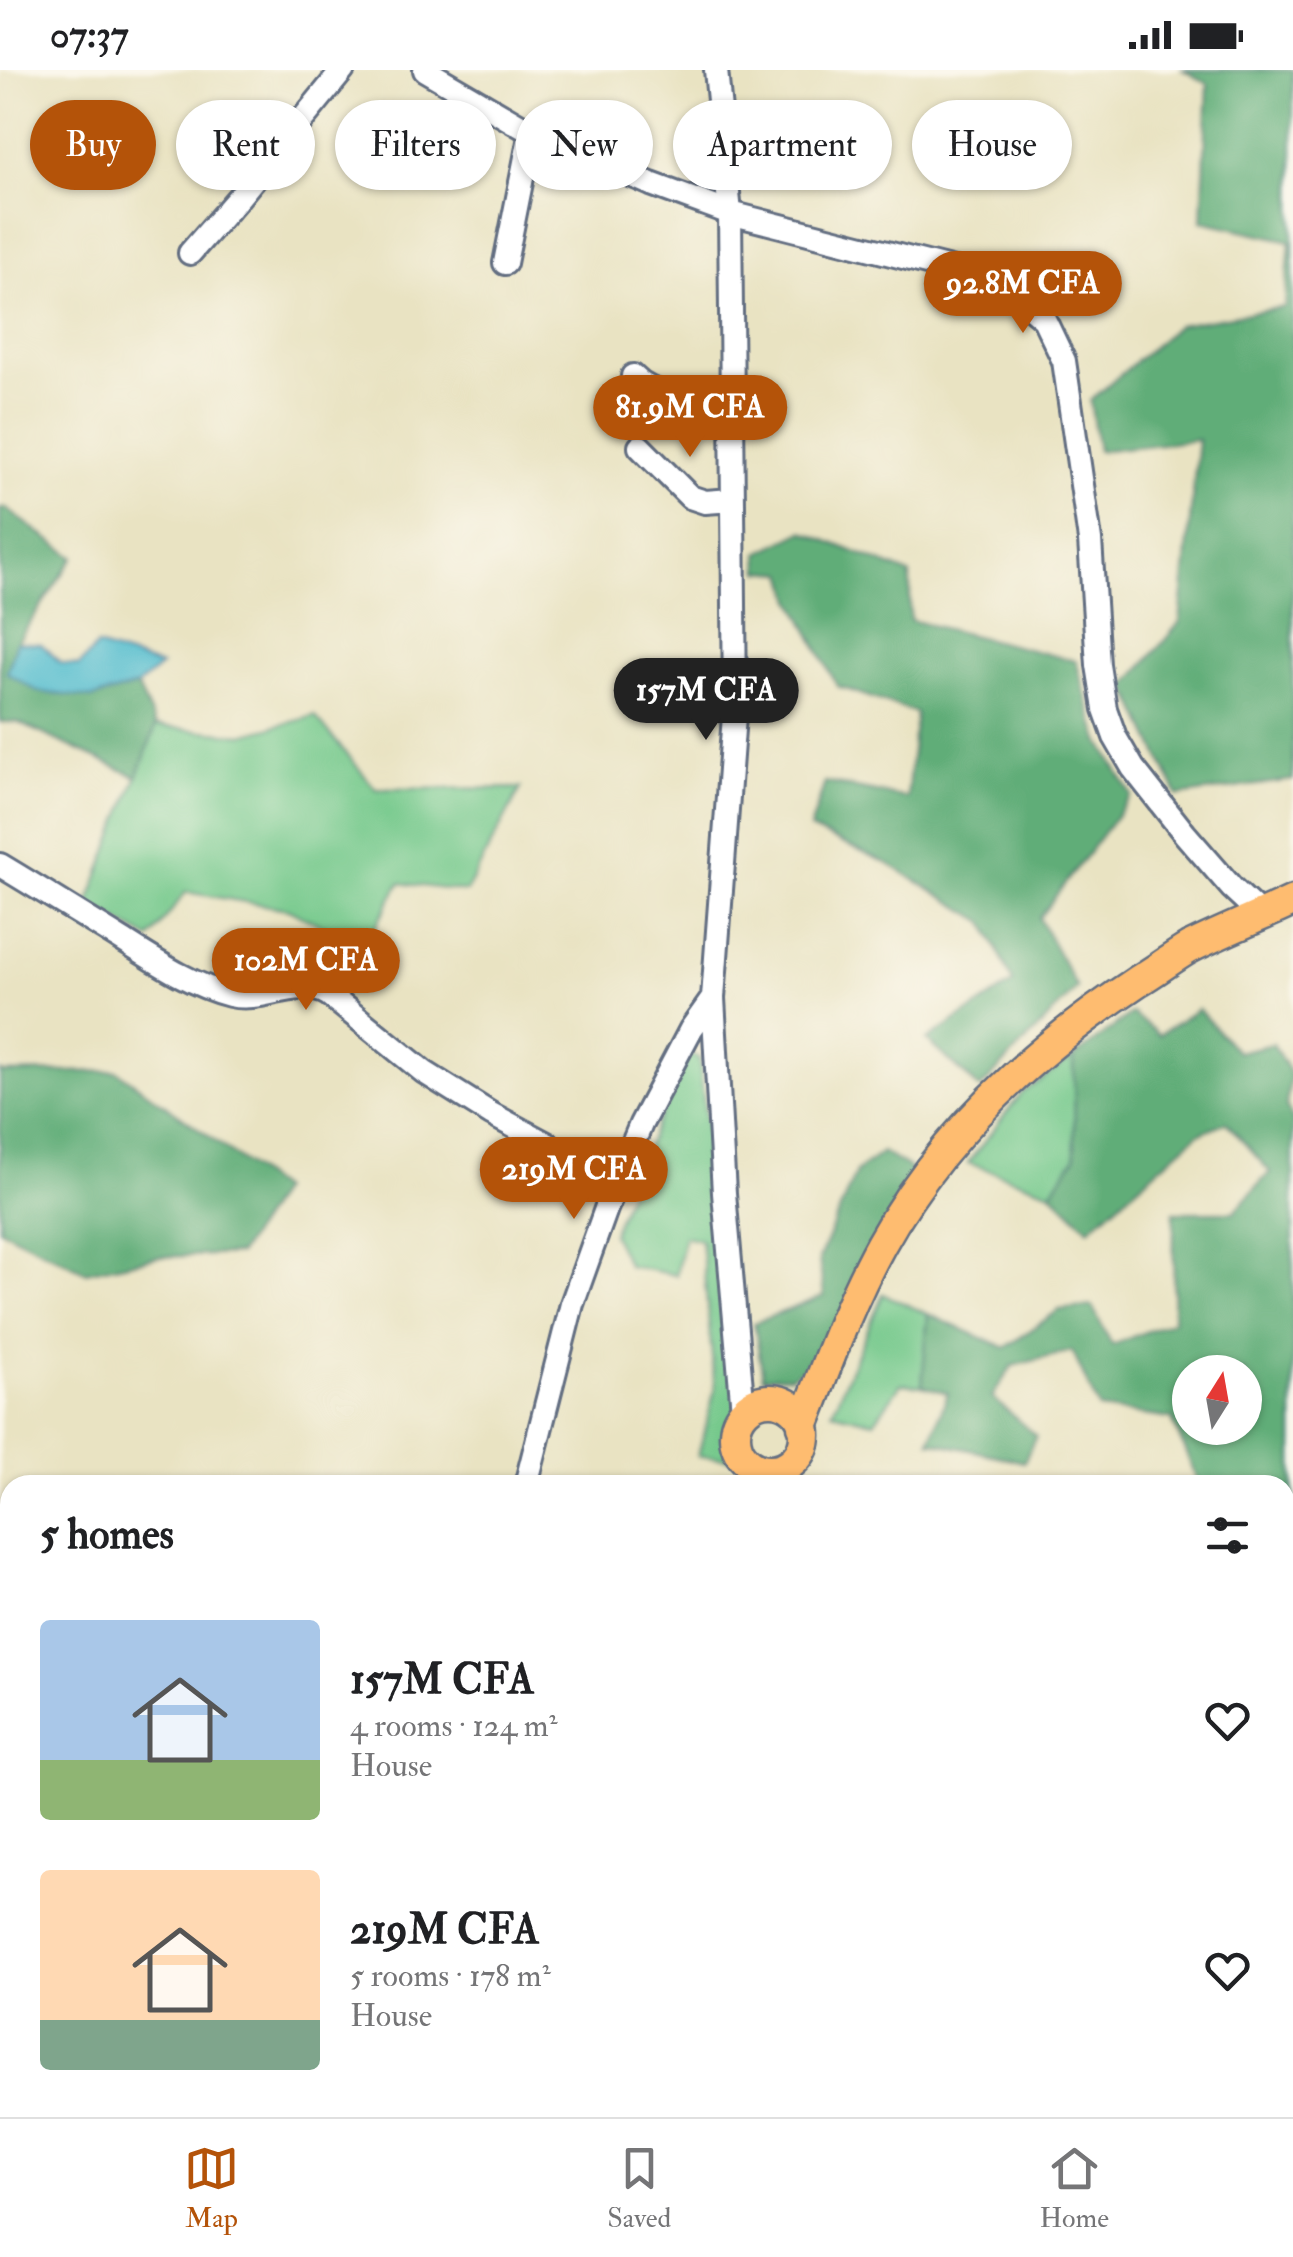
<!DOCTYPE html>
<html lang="en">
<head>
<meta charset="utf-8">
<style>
	:root { --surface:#fff; --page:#f2f2f2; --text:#202124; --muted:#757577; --line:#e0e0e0; --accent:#b45309 }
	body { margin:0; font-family:"IM FELL Double Pica",serif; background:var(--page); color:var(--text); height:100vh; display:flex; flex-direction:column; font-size:38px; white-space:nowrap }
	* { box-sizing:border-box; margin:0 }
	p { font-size:32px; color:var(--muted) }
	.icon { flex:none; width:55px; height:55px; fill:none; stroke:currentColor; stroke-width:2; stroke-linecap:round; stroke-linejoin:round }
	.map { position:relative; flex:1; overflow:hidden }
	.details { position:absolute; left:0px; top:1405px; width:1295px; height:642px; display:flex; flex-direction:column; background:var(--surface); border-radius:30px 30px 0 0; box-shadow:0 2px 8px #0004 }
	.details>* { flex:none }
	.banner { position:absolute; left:30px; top:30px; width:1235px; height:90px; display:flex; gap:20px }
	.needle { width:65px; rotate:11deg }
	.controls { position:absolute; left:1172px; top:1285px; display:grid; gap:20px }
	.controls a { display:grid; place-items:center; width:90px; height:90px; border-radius:50%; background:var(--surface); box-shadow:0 2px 8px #0004; font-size:50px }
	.price { position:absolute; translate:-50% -85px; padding:0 22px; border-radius:35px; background:var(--accent); color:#fff; font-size:32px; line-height:65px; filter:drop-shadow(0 2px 5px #0008) }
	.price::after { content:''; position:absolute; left:50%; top:60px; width:30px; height:22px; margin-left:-15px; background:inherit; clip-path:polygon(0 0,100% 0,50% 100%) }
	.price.on { background:#222; color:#fff }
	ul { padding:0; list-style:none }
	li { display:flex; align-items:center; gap:30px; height:250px; padding:0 40px }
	li span { display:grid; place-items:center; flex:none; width:280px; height:200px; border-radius:10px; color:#555 }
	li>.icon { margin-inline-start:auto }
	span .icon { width:120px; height:120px; fill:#fffc; stroke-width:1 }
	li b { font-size:42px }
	h2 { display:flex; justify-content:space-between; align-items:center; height:120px; padding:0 40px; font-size:42px }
	.pill { padding:0 35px; border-radius:45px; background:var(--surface); box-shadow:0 2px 8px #0004; font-size:35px; line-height:90px }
	.pill.on { background:var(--accent); color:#fff }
	.status { display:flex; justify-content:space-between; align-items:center; height:70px; padding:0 50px; background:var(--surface); direction:ltr }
	.status svg { height:28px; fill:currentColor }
	.menu { display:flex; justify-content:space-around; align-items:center; height:140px; border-top:2px solid var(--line); background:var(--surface); font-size:28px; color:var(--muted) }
	.menu a { display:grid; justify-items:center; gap:5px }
	.menu .on { color:var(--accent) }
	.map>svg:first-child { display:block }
	.green { fill:#76c98c; stroke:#487c75; stroke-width:2.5 }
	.forest { fill:#60ad78; stroke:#3e6e6b; stroke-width:2.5; fill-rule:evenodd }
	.water { fill:#51bccd; stroke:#367696; stroke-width:2.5 }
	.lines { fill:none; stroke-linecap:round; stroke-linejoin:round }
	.minor-casing { stroke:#636e81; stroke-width:28 }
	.major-casing { stroke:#636e81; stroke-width:35 }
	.minor { stroke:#fff; stroke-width:22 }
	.major { stroke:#febc70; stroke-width:30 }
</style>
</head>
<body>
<div class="status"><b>07:37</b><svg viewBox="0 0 49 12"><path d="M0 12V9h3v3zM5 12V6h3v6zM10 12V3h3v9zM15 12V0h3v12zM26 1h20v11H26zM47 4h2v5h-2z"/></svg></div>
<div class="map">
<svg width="1293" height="2047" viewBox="0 0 1293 2047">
	<rect width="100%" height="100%" fill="#fbf7ec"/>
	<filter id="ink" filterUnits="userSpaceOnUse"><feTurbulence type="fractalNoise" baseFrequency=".01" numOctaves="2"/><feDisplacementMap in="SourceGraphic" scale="20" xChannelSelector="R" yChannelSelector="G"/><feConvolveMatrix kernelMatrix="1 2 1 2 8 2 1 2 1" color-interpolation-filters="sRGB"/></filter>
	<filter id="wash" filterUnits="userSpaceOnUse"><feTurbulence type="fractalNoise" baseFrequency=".0048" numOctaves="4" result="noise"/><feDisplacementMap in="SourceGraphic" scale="40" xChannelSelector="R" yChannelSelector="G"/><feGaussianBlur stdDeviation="2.25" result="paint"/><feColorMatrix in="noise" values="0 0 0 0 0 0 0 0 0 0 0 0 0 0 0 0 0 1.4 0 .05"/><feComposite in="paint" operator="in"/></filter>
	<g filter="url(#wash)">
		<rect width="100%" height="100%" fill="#e9e3c2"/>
		<path class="green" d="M315,646L376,719L521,718L466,822L400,813L364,877L288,839L186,822L150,869L88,834L156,656L242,665Z
			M689,984L699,988L744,1390L698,1386L715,1319L701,1170L684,1166L676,1205L628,1196L612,1164L654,1059Z
			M1074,987L1075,1088L1051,1122L968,1093L1022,1023Z
			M883,1224L928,1244L922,1316L901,1314L874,1352L832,1342Z"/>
		<path class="forest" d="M1183,0H1293V710L1178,726L1126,616L1180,552L1198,370L1098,381L1090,331L1178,255L1285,237L1290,171L1202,151L1208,14Z
			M5,438L74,487L17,572L7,603L92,628L137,616L156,656L137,707L17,652H0V439Z
			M803,461L910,504V550L1076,591L1100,671L1132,725L1039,848L1077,918L980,1019L927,970L1013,913L985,852L885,792L810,759L825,712L907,728L916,643L837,616L793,530L785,503L760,501L759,483Z
			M1198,939L1237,982L1273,974L1291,1005L1286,1036L1293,1050V1511L1290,1505L1293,1464L1285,1459V1415H1199L1172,1349L1099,1339L1072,1281L1012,1296L992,1327L1036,1366L1024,1392L930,1371L948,1323L922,1316L928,1244L1005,1278L1059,1240L1092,1236L1112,1275L1173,1251L1174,1142H1234L1270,1102L1226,1052L1198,1064L1089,1159L1051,1122L1075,1088L1074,987L1132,943L1159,965ZM1190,1302H1245V1358H1190Z
			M0,1001L4,1003L117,1001L209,1066L280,1120L239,1184L157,1187L86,1202L0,1159Z
			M882,1082L909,1098L916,1105L821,1290L790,1306L763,1307L754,1253L824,1226L819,1189L856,1102Z
			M0,1597L10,1598V1744L0,1741Z
			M0,1896H10V2038H28L30,2047H0Z
			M904,2038H1083L1089,2047H905Z"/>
		<path class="water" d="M17,572L41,574L61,593L79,596L97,576L161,596L137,616L92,628L39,622L7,603Z"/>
	</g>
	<g filter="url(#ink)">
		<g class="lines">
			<defs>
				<path id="minor" d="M425,0L531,62L651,114L730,143L962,202L1018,227L1044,249L1064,291L1090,470L1098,595L1105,639L1115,667L1133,698L1185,764L1232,818L1262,846
					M716,0L730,143L735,632L713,928L724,1123L743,1341
					M190,183L239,127L343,0
					M505,193L531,62
					M633,306C655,331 700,327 731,328
					M640,377L690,427L705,432L732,430
					M0,795C40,819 80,844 119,868C154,890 190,915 230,925C263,933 297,907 328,924L424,1002L491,1044L618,1112
					M526,1415L572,1234L606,1139L641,1054L691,959L713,928
					M1285,1923L1293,1925
					M295,2038V2047"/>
				<path id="major" d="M735 1365a35 35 0 1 1 70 0a35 35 0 1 1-70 0Z
					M803,1356C827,1294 849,1232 881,1174C941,1065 1035,979 1138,911C1155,901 1172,888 1189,878C1223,861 1259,847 1293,831
					M759,2038L760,2047"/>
			</defs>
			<use href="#minor" class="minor-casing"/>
			<use href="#major" class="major-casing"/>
			<use href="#minor" class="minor"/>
			<use href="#major" class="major"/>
		</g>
	</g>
</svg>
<div class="controls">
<a><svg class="needle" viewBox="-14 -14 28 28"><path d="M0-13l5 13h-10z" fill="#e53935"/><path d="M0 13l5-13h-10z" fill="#757577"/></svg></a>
</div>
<b class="price" style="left:1023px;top:266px">92.8M CFA</b>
<b class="price" style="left:690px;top:390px">81.9M CFA</b>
<b class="price on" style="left:706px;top:673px">157M CFA</b>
<b class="price" style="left:306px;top:943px">102M CFA</b>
<b class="price" style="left:574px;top:1152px">219M CFA</b>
<div class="banner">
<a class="pill on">Buy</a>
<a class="pill">Rent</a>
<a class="pill">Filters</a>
<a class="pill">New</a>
<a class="pill">Apartment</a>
<a class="pill">House</a>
</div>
<section class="details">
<h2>5 homes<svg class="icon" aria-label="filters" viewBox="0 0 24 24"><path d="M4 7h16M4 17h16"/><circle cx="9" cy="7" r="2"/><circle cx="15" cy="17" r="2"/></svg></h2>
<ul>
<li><span style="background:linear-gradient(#a9c7e8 70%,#8fb573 0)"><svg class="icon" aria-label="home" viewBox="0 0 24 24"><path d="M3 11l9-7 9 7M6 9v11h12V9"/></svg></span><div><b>157M CFA</b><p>4 rooms · 124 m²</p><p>House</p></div><svg class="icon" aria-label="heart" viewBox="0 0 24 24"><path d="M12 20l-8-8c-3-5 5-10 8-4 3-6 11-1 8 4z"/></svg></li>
<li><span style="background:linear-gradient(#ffd9b3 75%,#7fa58c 0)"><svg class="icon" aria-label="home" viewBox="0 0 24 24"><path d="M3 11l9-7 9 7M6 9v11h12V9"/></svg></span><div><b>219M CFA</b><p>5 rooms · 178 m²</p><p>House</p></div><svg class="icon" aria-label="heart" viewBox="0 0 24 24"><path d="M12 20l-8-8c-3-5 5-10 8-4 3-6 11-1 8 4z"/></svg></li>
</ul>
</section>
</div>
<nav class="menu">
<a class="on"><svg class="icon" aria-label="map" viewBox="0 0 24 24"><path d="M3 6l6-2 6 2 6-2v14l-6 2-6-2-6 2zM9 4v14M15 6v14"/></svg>Map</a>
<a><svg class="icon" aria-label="saved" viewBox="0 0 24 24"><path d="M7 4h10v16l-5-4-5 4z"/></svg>Saved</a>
<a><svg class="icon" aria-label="home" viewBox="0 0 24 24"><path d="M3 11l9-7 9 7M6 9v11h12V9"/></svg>Home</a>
</nav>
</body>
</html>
